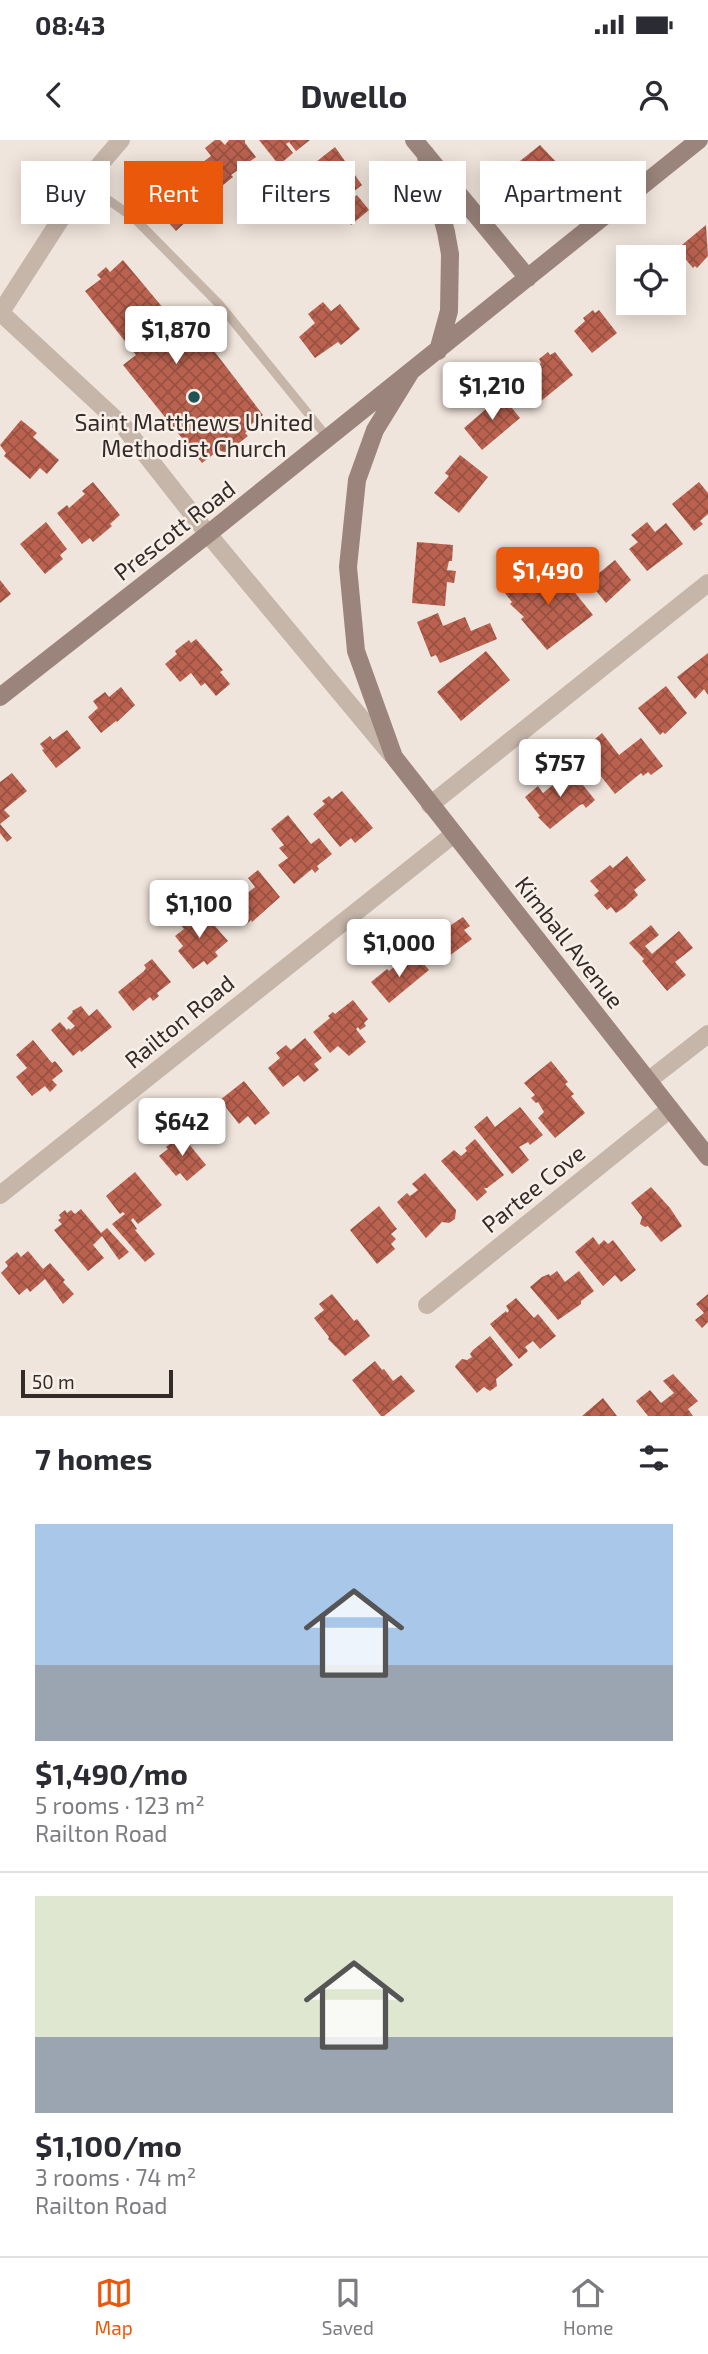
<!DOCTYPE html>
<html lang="en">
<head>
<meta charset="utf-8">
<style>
	:root { --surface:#fff; --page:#f2f2f3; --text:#2b2b33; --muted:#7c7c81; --line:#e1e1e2; --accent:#ea580c }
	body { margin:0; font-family:"Exo 2",sans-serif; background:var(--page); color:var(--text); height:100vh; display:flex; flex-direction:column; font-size:26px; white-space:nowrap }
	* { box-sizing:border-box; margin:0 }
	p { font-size:23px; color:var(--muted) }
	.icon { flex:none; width:38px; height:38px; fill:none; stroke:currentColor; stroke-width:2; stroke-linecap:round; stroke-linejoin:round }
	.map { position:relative; height:1276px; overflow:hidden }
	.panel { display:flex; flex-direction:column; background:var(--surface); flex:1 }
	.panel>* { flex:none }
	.guide { position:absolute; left:21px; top:21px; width:667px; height:63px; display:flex; gap:14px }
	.buttons { position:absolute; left:616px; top:105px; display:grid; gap:14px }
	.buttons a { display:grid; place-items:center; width:70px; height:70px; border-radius:0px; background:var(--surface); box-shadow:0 4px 18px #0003; font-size:35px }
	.scale { position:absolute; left:21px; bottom:18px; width:152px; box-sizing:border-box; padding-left:7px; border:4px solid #342b28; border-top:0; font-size:19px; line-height:24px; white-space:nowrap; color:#342b28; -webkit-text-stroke:5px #f8f0e8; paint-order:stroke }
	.price { position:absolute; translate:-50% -60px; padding:0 16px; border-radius:7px; background:#fff; color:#222; font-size:23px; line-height:46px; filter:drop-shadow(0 2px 4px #0008) }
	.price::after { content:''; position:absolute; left:50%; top:42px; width:21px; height:16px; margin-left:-10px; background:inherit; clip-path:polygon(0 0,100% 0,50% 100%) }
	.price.current { background:var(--accent); color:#fff }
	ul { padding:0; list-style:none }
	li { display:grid; align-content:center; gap:14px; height:371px; padding:0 35px }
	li+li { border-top:2px solid var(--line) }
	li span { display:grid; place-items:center; height:217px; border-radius:0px; color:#555 }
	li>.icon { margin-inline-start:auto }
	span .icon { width:126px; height:126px; fill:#fffc; stroke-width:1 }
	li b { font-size:30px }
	h2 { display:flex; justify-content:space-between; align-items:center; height:84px; padding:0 35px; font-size:30px }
	.pill { padding:0 24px; border-radius:0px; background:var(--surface); box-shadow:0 4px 18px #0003; font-size:24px; line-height:63px }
	.pill.current { background:var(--accent); color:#fff }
	.status { display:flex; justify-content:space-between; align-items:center; height:49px; padding:0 35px; background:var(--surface); direction:ltr }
	.status svg { height:19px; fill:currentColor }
	header { display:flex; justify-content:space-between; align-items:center; height:91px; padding:0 35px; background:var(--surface); font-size:32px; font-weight:700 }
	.tabs { display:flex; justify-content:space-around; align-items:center; height:98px; border-top:2px solid var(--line); background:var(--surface); font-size:19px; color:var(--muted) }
	.tabs a { display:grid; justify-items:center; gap:4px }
	.tabs .current { color:var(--accent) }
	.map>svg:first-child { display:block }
	.building { fill:url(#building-cross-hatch) }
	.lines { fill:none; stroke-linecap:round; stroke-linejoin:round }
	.lane { stroke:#c6b5a9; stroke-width:9 }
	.street { stroke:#c6b5a9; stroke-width:18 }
	.secondary { stroke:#9a847b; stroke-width:18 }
	.poi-dot { fill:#225252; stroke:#f8f0e8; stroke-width:2.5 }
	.labels { text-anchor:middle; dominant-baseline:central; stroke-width:5; stroke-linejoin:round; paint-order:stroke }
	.poi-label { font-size:23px; fill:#342b28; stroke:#f8f0e8 }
	.street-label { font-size:23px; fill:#342b28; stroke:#f8f0e8 }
</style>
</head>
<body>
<div class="status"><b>08:43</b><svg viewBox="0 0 49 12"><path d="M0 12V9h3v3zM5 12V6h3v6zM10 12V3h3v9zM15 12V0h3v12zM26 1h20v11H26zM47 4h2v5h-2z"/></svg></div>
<header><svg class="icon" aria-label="back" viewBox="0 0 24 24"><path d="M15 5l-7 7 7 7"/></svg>Dwello<svg class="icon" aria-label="person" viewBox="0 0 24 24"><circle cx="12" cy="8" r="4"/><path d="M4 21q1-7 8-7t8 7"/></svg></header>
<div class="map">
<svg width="708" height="1276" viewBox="0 0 708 1276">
	<defs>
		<pattern id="building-cross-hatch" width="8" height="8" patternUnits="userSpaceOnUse" patternTransform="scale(1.75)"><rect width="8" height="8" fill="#ba624f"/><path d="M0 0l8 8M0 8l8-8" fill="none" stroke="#985142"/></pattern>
	</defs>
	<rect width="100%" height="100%" fill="#f0e5dc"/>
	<path class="building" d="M215,0H220L225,5L229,0H245V3L256,17L231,35L233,37L222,46L203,22L211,16L205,8Z
		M259,0H310L296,11L289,2L286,4L293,13L279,25Z
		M540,5L560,26L549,37L552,41L542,49L532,37L530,39L525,33L528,30L520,21Z
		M335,7L362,45L348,56L350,60L357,55L369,70L351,85L339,68L345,64L342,61L339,63L329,51L335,46L327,36L313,47L302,33Z
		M182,44L203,66L176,91L156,69L162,63L160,61Z
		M706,85L708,116L697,128L695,126L693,128L677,109Z
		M123,120L174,181L185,173L263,275L247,288L249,290L245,293L248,296L226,313L219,310L202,323L123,225L136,215L85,151L101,139L97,135L106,127L110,132Z
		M323,162L331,171L340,164L360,189L341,205L338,202L315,218L299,197L315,183L308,174Z
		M593,170L595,173L599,170L617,193L592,213L574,191L585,181L583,178Z
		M548,212L550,215L555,212L573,235L535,266L516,243L541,223L539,219Z
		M502,256L520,278L482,310L464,288L486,269L483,265L493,257L496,261Z
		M21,280L37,293L33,297L59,320L47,334L40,328L30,339L4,316L6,313L0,305Z
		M460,315L488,337L459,373L434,353L449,336L445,333Z
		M93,342L120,375L110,384L112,386L93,402L90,398L82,404L57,373L67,365L69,368L85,354L82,351Z
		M699,342L708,353V374L700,381L703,384L694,391L672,364Z
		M46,382L67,409L60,415L63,419L45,434L20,404Z
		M647,382L655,392L666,383L683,404L647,431L629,409L638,402L631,395Z
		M417,402L453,405L452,421H449L447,430L456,431L454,443L447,442L445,466L412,463Z
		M615,420L631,440L606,463L588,441L590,440L587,436L594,430L599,433Z
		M547,430L553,437L559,433L593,475L547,510L521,479L524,477L510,464L512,462L504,452L522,437L529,445Z
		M0,440L11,454L0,463Z
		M438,473L443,486L465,477L471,491L490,483L497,499L440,523L436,515L431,517L417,482Z
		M196,499L223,530L220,532L230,544L216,556L205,543L201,546L191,533L180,542L165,524L177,514L175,511L189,500L191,503Z
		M486,511L510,540L461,581L437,552Z
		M708,513V555L704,549L695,559L677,537Z
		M666,546L687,573L665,594L663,592L660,595L638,568Z
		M121,547L135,565L117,582L116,581L101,593L88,577L98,568L93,561L105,552L109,557Z
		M67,590L81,608L56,628L42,610L44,609L40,604L50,596L53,600Z
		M602,593L619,615L641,598L663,626L651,635L648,632L643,636L641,633L615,654L581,611Z
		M571,630L595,660L586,668L583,664L580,665L550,689L538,677L540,676L525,657L538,646L543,653Z
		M12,633L27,651L4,670L10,676L0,684L12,698L7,702L0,693V642Z
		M342,651L373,688L355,703L351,698L340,707L313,674L325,664L322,661L329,656L332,659Z
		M288,675L311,704L319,698L332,714L317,726L319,729L315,733L312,729L294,744L278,725L288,718L279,708L284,705L271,689Z
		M627,716L646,740L634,750L638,755L625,767L616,773L611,767L607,770L594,755L599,751L590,741L610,725L613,728Z
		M258,730L280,757L252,782L251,780L246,785L230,767L255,747L248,738Z
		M193,770L199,777L195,781L198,786L208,778L228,801L215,812L218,816L207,825L204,821L193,829L178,811L183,806L175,796L184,789L178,782Z
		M463,777L470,786L464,790L472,799L441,822L426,803L432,798L429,794L441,784L445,789Z
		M651,785L659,795L645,806L652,814L679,791L693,808L675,822L686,835L667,851L642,821L644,819L629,803Z
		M417,816L429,830L389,863L371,842L387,829L389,831L399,823L403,827Z
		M152,819L171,842L157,853L159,856L153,861L150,857L133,871L118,852L144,831L146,828L144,825Z
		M353,860L368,879L364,883L366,886L360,890L358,887L356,889L366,902L349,916L338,906L330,913L313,892L330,878L328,876L333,872L335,874Z
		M81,866L89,876L97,869L112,887L81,912L80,910L73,916L51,890L60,882L67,890L69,888L70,890L75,886L67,878L73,872L72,871Z
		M305,898L322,918L314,924L319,930L304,942L298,935L283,947L268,928L280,918L276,913L286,905L291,910Z
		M33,900L52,923L55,921L63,931L52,940L57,945L50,952L45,946L32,956L16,937L27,928L16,915Z
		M551,921L568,942L565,944L574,954L571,956L585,973L555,998L538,978L544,972L538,962L536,963L531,958L535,955L524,943Z
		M244,941L270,973L255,985L248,976L239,984L220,960Z
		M520,967L543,995L530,1005L528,1002L519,1007L529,1020L512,1034L474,987L487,976L495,987Z
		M179,992L206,1025L187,1041L180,1033L176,1036L159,1016L168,1009L166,1007L171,1003L169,1000Z
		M475,999L504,1035L487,1048H484L487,1052L477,1061L441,1021L454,1010L461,1016L467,1011L465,1008Z
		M135,1032L162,1065L138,1084L133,1078L131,1080L137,1089L135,1090L155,1114L145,1122L112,1084L125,1074L123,1072L120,1074L106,1056Z
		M425,1033L456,1070L455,1079L449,1083L442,1082L426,1098L397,1062L407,1053L410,1056L418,1050L412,1044Z
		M651,1047L670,1068L682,1086L661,1102L648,1086L645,1087L640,1084L642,1077L631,1063Z
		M379,1066L397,1089L391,1094L396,1099L391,1104L395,1109L377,1124L350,1090Z
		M81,1069L101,1093L107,1088L129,1112L119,1120L102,1096L93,1105L104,1118L88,1131L54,1090L62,1084L58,1080L61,1078L59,1075L65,1070L67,1073L71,1070L75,1074Z
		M593,1097L599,1105L604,1100L608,1104L613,1100L636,1130L621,1142L615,1135L603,1146L575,1112Z
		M28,1111L43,1129L50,1123L65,1140L63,1142L74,1154L63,1164L45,1139L30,1152L27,1148L19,1155L1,1133L8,1126L5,1122L17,1112L21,1117Z
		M557,1131L565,1142L579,1131L594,1151L581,1161V1164L558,1180L530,1147L542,1137L549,1134L550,1136Z
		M332,1154L354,1181L357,1179L370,1196L345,1216L328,1199L329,1197L314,1178L324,1170L319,1164Z
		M708,1154V1182L702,1188L695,1180L704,1173L696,1164Z
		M516,1158L534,1178L538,1174L556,1196L540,1209L533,1201L525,1207L528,1211L519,1219L490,1184L506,1171L507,1173L509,1171L506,1166Z
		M490,1196L513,1225L496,1239L497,1246L490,1251L484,1247L477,1253L455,1227L456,1225L462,1219L467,1220L472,1217L470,1214L473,1210Z
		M375,1221L382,1230L384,1229L393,1241L401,1235L415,1251L384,1276H381L352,1240Z
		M673,1234L698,1261L688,1269L693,1276H648L636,1261L650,1250L661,1263L674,1253L663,1241Z
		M603,1258L617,1276H582Z"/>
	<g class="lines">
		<path class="lane" d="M84,43L134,78L220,165L328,298"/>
		<path class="street" d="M0,172L124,287L208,394L391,614
			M1,172L84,43L121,0
			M430,665L708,443
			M649,940L708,894
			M0,1055L454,694
			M427,1165L670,969"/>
		<path class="secondary" d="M414,0L528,138
			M425,13L446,92L450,114L449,171L438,211
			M410,233L375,290L357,340L348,427L356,511L394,617L708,1017
			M0,557L208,394L699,0"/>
	</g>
	<circle class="poi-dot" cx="194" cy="257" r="7"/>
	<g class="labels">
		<g class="poi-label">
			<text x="194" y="282">Saint Matthews United<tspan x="194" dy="26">Methodist Church</tspan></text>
		</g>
		<g class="street-label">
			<text transform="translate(174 390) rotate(-38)">Prescott Road</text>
			<text transform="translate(570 802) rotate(52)">Kimball Avenue</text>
			<text transform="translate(179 881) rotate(-39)">Railton Road</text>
			<text transform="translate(533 1048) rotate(-39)">Partee Cove</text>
		</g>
	</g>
</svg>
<div class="buttons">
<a><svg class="icon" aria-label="locate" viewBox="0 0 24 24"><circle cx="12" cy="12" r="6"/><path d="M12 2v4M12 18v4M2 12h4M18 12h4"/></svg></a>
</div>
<div class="scale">50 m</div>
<b class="price" style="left:176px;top:226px">$1,870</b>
<b class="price" style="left:492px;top:282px">$1,210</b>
<b class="price current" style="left:548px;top:467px">$1,490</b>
<b class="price" style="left:560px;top:659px">$757</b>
<b class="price" style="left:199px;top:800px">$1,100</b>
<b class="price" style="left:399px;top:839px">$1,000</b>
<b class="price" style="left:182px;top:1018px">$642</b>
<div class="guide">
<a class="pill">Buy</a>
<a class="pill current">Rent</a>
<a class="pill">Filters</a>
<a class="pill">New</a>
<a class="pill">Apartment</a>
</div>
</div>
<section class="panel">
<h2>7 homes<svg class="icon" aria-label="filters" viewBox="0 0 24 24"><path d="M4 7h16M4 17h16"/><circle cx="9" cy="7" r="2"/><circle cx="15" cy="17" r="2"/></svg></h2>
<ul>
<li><span style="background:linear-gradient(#a9c7e8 65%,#9aa5b1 0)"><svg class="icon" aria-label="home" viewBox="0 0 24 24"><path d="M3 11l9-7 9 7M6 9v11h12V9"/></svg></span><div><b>$1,490/mo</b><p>5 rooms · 123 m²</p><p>Railton Road</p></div></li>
<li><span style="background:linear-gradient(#dfe7d0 65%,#9aa5b1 0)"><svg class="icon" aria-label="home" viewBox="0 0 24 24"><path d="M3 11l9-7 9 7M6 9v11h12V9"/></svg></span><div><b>$1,100/mo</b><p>3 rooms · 74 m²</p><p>Railton Road</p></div></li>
</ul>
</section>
<nav class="tabs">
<a class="current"><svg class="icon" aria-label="map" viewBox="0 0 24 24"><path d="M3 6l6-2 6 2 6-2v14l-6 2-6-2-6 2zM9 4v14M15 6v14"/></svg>Map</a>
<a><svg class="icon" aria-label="saved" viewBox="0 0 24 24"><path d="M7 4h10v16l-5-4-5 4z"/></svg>Saved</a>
<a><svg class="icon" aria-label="home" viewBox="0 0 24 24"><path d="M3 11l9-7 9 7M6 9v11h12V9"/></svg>Home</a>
</nav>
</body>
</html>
